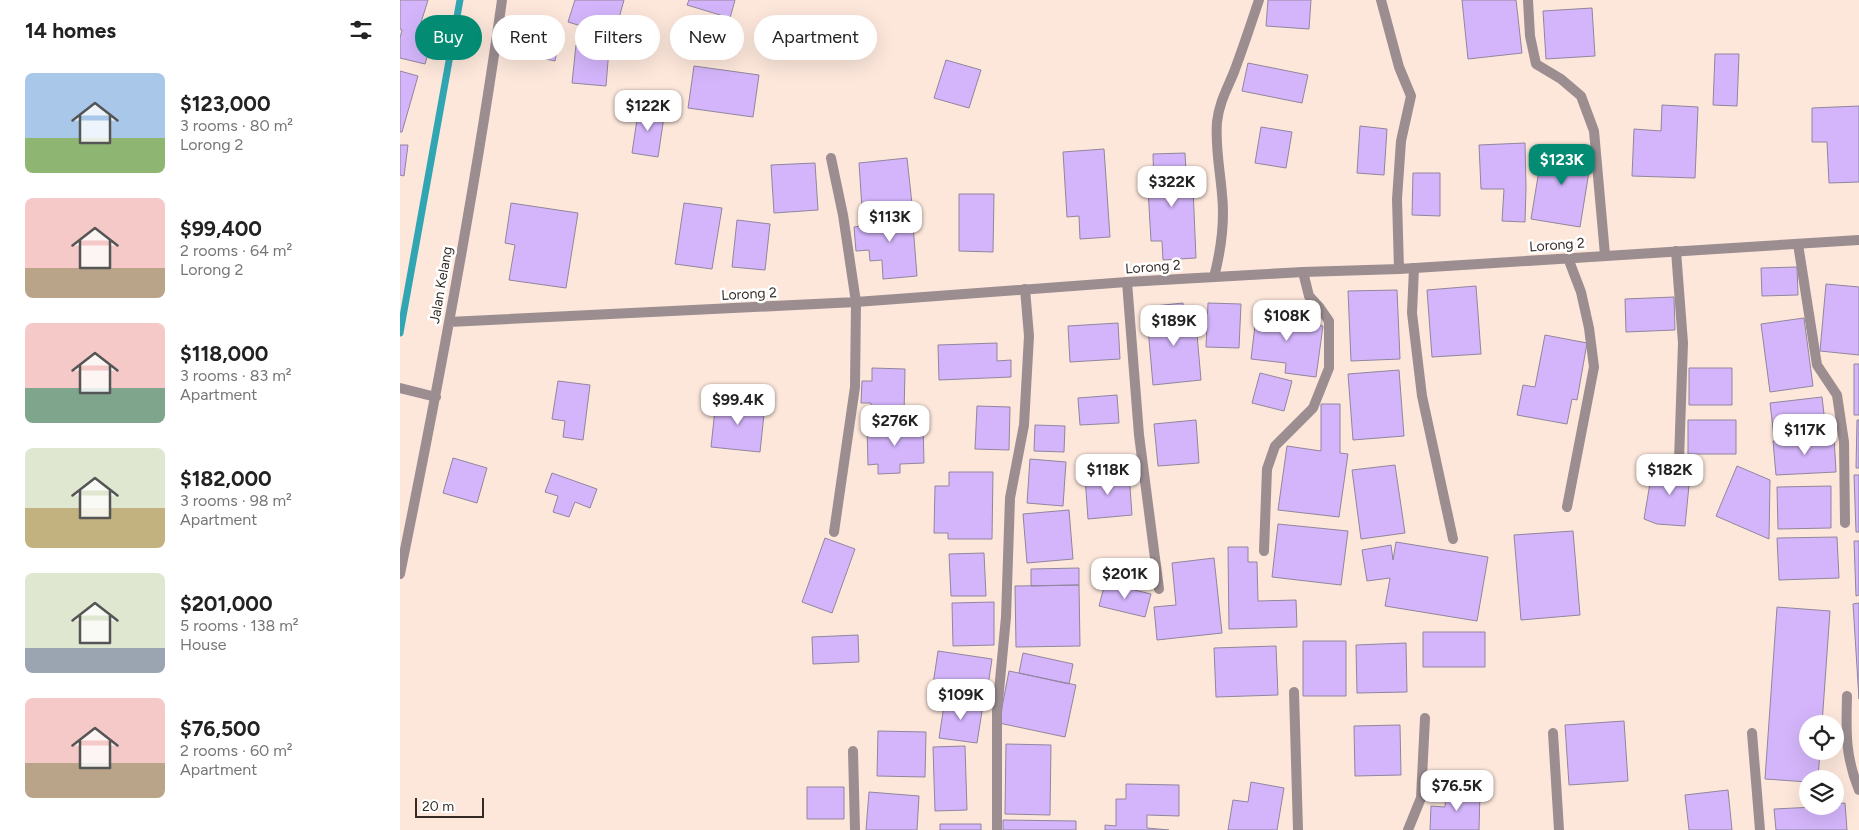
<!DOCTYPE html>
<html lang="en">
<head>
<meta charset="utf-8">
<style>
	:root { --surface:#fff; --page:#f2f2f2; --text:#222; --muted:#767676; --accent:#038c73 }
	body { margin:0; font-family:Figtree,sans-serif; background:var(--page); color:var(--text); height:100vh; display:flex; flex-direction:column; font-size:19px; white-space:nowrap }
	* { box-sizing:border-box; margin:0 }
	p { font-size:16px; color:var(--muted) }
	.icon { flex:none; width:28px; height:28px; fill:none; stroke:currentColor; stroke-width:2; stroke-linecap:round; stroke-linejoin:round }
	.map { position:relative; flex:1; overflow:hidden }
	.drawer { display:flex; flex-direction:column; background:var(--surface); width:400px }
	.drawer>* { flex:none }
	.top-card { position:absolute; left:15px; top:15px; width:475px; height:45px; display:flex; gap:10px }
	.tools { position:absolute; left:1399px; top:715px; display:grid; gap:10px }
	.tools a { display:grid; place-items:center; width:45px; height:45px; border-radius:50%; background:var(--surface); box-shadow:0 5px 20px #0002; font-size:25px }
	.scale { position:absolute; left:15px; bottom:12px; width:69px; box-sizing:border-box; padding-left:5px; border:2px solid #352b26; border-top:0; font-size:14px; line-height:18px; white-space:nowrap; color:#352b26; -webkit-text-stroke:4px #fff; paint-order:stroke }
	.price { position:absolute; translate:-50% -42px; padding:0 11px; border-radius:10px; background:#fff; color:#222; font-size:16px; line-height:32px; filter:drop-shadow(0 1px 2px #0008) }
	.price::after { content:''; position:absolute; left:50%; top:30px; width:15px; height:11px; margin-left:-8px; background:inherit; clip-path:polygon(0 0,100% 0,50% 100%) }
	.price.active { background:var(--accent); color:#fff }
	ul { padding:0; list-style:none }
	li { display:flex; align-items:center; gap:15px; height:125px; padding:0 25px }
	li span { display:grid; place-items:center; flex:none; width:140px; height:100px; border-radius:8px; color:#555 }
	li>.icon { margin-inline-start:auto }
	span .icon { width:60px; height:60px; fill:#fffc; stroke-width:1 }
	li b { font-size:21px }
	h2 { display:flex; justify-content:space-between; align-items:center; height:60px; padding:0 25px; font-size:21px }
	.tag { padding:0 18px; border-radius:22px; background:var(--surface); box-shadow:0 5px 20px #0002; font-size:18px; line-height:45px }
	.tag.active { background:var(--accent); color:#fff }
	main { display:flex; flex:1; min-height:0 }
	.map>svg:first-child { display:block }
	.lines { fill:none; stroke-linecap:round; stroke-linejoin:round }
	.stream { stroke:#31a6b2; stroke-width:7 }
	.building { fill:#d4b5fb; stroke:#90869d }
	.service { stroke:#9b8d90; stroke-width:10 }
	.minor { stroke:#9b8d90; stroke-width:10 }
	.labels { text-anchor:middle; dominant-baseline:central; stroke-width:5; stroke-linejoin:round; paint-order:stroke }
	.street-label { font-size:14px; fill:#352b26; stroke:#fff }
</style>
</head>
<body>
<main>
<section class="drawer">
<h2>14 homes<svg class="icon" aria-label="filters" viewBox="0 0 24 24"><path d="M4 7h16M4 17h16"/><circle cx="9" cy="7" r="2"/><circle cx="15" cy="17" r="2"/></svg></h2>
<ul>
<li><span style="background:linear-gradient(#a9c7e8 65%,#8fb573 0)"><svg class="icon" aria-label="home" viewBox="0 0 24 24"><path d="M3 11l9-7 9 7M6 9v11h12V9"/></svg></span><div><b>$123,000</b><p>3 rooms · 80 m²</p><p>Lorong 2</p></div></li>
<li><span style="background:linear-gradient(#f6c9c9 70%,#b9a48a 0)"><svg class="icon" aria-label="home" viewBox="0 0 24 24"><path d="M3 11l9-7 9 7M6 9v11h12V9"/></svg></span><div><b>$99,400</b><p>2 rooms · 64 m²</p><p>Lorong 2</p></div></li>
<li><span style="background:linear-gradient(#f6c9c9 65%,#7fa58c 0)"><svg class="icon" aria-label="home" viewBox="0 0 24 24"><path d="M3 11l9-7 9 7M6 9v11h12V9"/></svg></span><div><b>$118,000</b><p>3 rooms · 83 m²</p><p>Apartment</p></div></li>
<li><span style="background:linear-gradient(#dfe7d0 60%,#c2b280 0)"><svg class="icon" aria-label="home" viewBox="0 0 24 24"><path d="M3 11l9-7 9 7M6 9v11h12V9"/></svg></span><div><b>$182,000</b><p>3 rooms · 98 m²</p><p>Apartment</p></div></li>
<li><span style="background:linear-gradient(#dfe7d0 75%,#9aa5b1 0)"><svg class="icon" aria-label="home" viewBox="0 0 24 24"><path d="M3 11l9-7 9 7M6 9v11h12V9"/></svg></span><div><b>$201,000</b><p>5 rooms · 138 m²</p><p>House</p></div></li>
<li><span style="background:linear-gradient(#f6c9c9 65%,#b9a48a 0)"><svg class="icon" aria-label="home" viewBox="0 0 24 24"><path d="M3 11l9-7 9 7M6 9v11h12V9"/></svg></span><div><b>$76,500</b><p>2 rooms · 60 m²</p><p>Apartment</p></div></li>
</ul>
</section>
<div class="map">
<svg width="1459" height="830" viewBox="0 0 1459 830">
	<rect width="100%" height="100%" fill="#fde7db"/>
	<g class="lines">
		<path class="stream" d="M0,333L60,0"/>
	</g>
	<path class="building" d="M0,0H28L19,29L34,34L25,64L0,58V38L2,30L0,29Z
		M175,0H224L214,36L168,22Z
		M289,0H335L330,18L287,5Z
		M868,0H911L909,29L866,26Z
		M1062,0H1116L1122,53L1068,59Z
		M1192,8L1195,56L1146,59L1143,11Z
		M131,31L160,37L155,61L126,55Z
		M176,45L209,49L206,86L172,83Z
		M1315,54H1339L1337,106L1313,105Z
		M546,60L581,70L569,108L534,98Z
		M848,63L908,75L902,103L842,91Z
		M294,66L359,75L353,117L288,108Z
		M0,71L18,76L2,132H0Z
		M1262,105L1298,107L1295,178L1232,176L1234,129L1261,131Z
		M239,106L265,110L258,157L232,153Z
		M1459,106V182L1429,183L1427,142H1412V108Z
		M960,126L987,129L984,175L957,173Z
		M861,127L892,132L886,168L855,163Z
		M1125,143L1126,188L1125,222L1102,221L1104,189H1081L1079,145Z
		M0,145H8L4,176L0,175Z
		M1143,146L1192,153L1180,227L1131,219Z
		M704,149L710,237L680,239L679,216L667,217L663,152Z
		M785,153L787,188H793L796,258L763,260L762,241H751L748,189H754L753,154Z
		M507,158L512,204L462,208L459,163Z
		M415,163L418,210L374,213L371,165Z
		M1013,173H1040V216L1012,215Z
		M559,194H594L593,252L559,251Z
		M111,203L178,213L166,288L109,280L115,245L105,243Z
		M284,203L322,208L312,269L275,264Z
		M512,212L517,276L483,279L482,260L470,261L469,250L456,251L454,227L467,225V216Z
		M337,220L370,224L365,270L332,267Z
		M1397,267L1398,295L1362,296L1361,268Z
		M1426,284L1459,287V355L1420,351Z
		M1076,286L1081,354L1032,357L1027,290Z
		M997,290L1000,359L951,361L948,291Z
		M1274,297L1275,330L1226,332L1225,299Z
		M783,303L784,325L796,323L801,380L753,385L748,328L756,327L754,306Z
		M808,303L841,304L839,348L806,347Z
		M857,309L901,313L900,323L923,326L916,377L885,373L886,363L851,359Z
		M1404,318L1413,386L1370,392L1361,324Z
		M718,323L720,359L670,362L668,326Z
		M1145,335L1187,343L1177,400L1172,399L1167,424L1117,415L1123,385L1135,387Z
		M597,343V361L611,360V377L539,380L538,345Z
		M1454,364H1459V415H1454Z
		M472,368L505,369L504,416L471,415V403H461L462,381H472Z
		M1289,368H1332V405H1289Z
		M999,370L1004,436L953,440L948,374Z
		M860,373L892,381L884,411L852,403Z
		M158,381L190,385L183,440L163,437L165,421L152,419Z
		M717,395L719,423L680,425L678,398Z
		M1422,397L1426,431L1374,437L1370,403Z
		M316,400L365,405L360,452L311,447Z
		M921,404H940V453L948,454L939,517L878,510L887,446L921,451Z
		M577,406L610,407L609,450L575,449Z
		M796,420L799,463L758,466L754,424Z
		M1288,420H1336V454H1288Z
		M1457,420H1459V468H1456Z
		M523,425L524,463L500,464V473L478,474V464L468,465L467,426Z
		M635,425L665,426L664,452L634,451Z
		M1434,437L1436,472L1376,475L1373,441Z
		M53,458L87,468L77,503L43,493Z
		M630,459L666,462L663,506L627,503Z
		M1263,463L1291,465L1285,526L1257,524L1244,519L1250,483L1261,485Z
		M995,465L1005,533L961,539L952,470Z
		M1337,466L1370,480L1369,539L1316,516Z
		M549,472H593L592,539H548V533H534L535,486H549Z
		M152,473L197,489L190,508L175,502L169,517L153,512L158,496L145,492Z
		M729,473L732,515L688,519L685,477Z
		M1454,475H1459V532H1456Z
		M1431,486V528L1378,529L1377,487Z
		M669,510L673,559L627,563L623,514Z
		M878,524L948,531L941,585L872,577Z
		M1173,531L1180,615L1121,620L1114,535Z
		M1437,537L1439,578L1379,580L1377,538Z
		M425,538L455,549L432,613L402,602Z
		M1454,541H1459V595L1456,596Z
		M996,542L1088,557L1077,621L985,606L990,578L967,581L962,550L991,545L993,560Z
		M828,547H848V562H857L858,601L896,600L897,627L829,629Z
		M584,553L586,596H551L549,554Z
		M814,558L822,633L757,640L754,607L776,605L772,563Z
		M679,568V585L631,586V569Z
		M705,583L751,594L745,617L699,606Z
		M679,585L680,646L616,647L615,586Z
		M594,602V645L553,646L552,603Z
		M1459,603V699L1453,604Z
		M1377,607L1430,611L1422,724H1408V751H1420L1418,779H1408V782L1365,779Z
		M1023,632H1085V667H1023Z
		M458,635L459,662L413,664L412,637Z
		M903,641H946V696H903Z
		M1006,643L1007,692L957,693L956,645Z
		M876,646L878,695L816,697L814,648Z
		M538,651L592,659L586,699L532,691Z
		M623,653L673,664L669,684L619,673Z
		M609,671L676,685L665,737L599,723Z
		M545,699L583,705L577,743L539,738Z
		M1224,721L1228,781L1169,785L1165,725Z
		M1000,725L1001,775L955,776L954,726Z
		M478,731L526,732L525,777L477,776Z
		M606,744L651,745L650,815L605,814Z
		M565,746L567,810L535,811L533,747Z
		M851,782L884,788L877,830H828L833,800L848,802Z
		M726,784L779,785V816L747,815V828L769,830H705V825L716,826V799H726Z
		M407,787H444V819H407Z
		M1328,790L1332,830H1289L1285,795Z
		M1046,791L1080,792L1079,830H1030L1031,806L1045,807Z
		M469,792L519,796L517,830H466Z
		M1445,803L1447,830H1376L1374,809L1435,806V804Z
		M603,820L676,821V830H603Z
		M540,824H581V830H540Z"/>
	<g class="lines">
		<path class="service" d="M981,0L999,67L1011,96L1001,141L997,199L999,269
			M1128,0L1130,36L1136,64L1161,79L1181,96L1194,131L1205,255
			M1398,244L1417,365L1437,395L1444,442L1445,523
			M1276,251L1283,343L1279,460
			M1014,268L1012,313L1022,396L1053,539
			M727,282L739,435L759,589
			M1167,507L1194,367L1189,328L1181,292L1168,258
			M434,532L455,387L456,302
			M864,551L867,469L875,446L913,408L929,368V321L920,308L909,296L903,272
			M894,692L898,830
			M1447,696C1446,731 1445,756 1459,790
			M1153,733L1159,830
			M1352,733L1360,830
			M453,751L455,830
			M597,830V712L606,617L610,498L624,425L629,336L625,289"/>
		<path class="minor" d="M431,158L443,215L456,302
			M814,277C821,250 825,222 822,194C820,170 815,146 817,122C819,103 827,89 834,72C843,48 851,24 859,0
			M49,322L456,302L727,282L903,272L999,269L1459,240
			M0,388L36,397
			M0,574C39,383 75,192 102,0
			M1008,830L1021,798L1025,718"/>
	</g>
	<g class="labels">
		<g class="street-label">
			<text transform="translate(1157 245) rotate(-4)">Lorong 2</text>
			<text transform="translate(753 267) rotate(-4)">Lorong 2</text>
			<text transform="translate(41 285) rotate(-80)">Jalan Kelang</text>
			<text transform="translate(349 294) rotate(-3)">Lorong 2</text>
		</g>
	</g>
</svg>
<div class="tools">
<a><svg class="icon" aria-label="locate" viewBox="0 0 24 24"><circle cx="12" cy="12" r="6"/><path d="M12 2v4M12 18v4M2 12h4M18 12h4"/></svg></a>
<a><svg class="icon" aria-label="layers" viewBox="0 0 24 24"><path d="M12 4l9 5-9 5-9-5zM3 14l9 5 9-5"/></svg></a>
</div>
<div class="scale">20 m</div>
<b class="price" style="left:248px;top:132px">$122K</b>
<b class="price active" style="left:1162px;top:186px">$123K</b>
<b class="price" style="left:772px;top:208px">$322K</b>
<b class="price" style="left:490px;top:243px">$113K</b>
<b class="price" style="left:887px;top:342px">$108K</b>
<b class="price" style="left:774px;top:347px">$189K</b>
<b class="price" style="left:338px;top:426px">$99.4K</b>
<b class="price" style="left:495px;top:447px">$276K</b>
<b class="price" style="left:1405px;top:456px">$117K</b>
<b class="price" style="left:708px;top:496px">$118K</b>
<b class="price" style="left:1270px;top:496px">$182K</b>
<b class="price" style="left:725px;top:600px">$201K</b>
<b class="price" style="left:561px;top:721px">$109K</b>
<b class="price" style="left:1057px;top:812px">$76.5K</b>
<div class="top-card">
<a class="tag active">Buy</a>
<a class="tag">Rent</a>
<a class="tag">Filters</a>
<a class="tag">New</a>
<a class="tag">Apartment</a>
</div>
</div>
</main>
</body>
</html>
